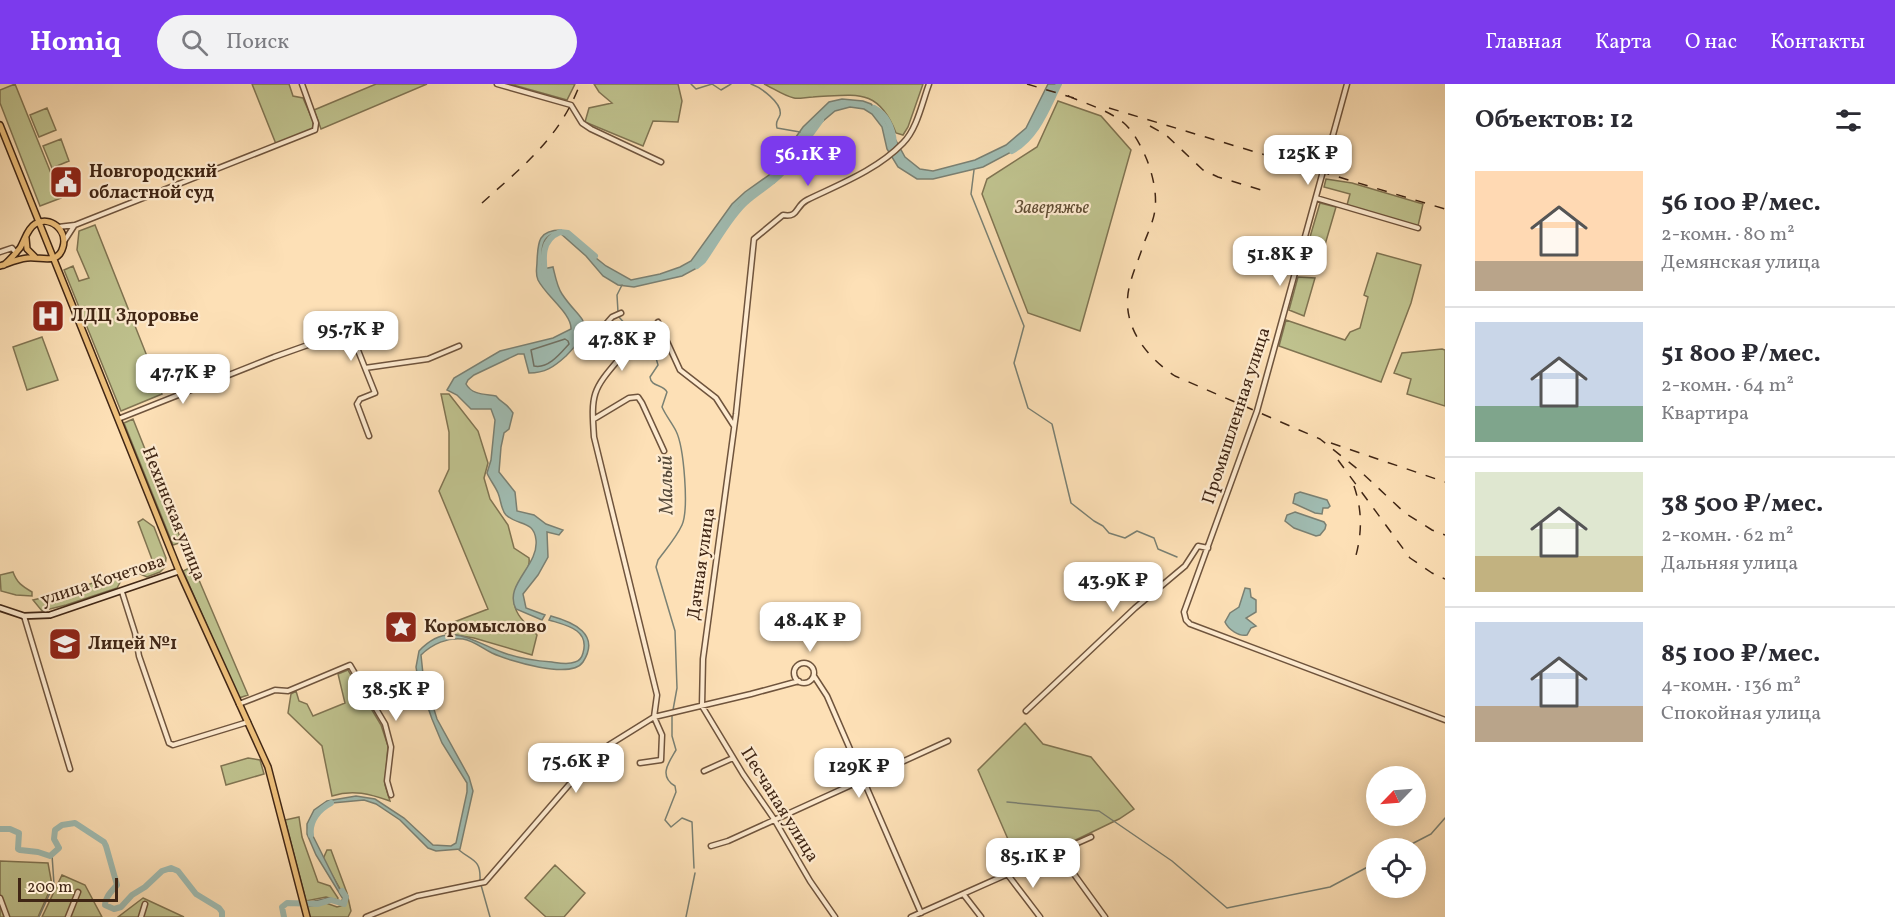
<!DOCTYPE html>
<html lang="ru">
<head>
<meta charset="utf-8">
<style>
	:root { --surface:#fff; --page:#f2f2f3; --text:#2b2b33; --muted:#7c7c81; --line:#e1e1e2; --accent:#7c3aed }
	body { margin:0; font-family:Vollkorn,serif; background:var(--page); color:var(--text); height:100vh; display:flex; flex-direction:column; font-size:22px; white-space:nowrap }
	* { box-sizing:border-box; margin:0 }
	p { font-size:20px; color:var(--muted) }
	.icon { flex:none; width:33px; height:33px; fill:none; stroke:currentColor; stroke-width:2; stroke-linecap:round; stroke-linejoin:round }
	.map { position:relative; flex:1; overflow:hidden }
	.details { display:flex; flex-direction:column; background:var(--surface); width:450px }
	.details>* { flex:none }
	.needle { width:39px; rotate:245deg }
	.fabs { position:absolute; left:1366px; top:682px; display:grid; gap:12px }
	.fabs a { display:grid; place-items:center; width:60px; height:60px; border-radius:50%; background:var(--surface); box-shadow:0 3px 15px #0003; font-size:30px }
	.scale { position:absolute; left:18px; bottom:15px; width:100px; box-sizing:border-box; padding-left:6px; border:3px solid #402615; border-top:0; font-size:16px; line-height:21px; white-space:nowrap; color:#402615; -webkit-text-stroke:4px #feebd0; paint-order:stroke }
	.price { position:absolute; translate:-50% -51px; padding:0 14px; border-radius:12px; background:#fff; color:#222; font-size:20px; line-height:39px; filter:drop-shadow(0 2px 3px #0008) }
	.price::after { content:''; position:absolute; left:50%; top:36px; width:18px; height:14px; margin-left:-9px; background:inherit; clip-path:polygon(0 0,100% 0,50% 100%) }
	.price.on { background:var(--accent); color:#fff }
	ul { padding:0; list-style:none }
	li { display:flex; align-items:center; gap:18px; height:150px; padding:0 30px }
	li+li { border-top:2px solid var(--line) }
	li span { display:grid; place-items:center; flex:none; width:168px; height:120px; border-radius:0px; color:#555 }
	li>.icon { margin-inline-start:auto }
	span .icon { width:72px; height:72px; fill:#fffc; stroke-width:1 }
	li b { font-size:26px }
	h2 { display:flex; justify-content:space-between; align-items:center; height:72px; padding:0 30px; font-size:26px }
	header { display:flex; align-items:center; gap:36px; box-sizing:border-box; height:84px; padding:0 30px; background:var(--accent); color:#fff }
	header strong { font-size:28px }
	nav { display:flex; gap:33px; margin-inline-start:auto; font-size:21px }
	.search { width:420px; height:54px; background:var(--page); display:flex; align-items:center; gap:15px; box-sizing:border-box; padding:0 21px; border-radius:33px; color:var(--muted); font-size:22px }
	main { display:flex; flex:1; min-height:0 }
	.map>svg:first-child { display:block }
	.green { fill:#bfc28e; stroke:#807452; stroke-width:1.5 }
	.water { fill:#a0bcb2; stroke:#7a8073; stroke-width:1.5 }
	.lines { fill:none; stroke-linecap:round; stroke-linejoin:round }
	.shore { stroke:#707164; stroke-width:1.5 }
	.stream { stroke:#7a8073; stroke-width:1.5 }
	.river { stroke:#a0bcb2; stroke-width:6 }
	.street-casing { stroke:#6f543d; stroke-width:7 }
	.secondary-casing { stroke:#402615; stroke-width:8 }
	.primary-casing { stroke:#402615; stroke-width:8 }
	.street { stroke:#feebd0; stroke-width:4 }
	.secondary { stroke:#feebd0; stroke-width:4.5 }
	.primary { stroke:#eec07b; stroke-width:5 }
	.rail { stroke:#402615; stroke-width:1.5; stroke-dasharray:10 10; stroke-linecap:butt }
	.labels { text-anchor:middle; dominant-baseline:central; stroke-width:4.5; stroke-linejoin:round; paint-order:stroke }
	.poi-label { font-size:18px; font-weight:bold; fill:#402615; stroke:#feebd0; text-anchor:start }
	.park-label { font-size:18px; font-style:italic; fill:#604d33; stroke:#feebd0 }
	.street-label { font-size:18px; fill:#402615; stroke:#feebd0 }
	.water-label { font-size:20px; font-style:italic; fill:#584c3c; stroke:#feebd0 }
</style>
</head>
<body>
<header>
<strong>Homiq</strong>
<div class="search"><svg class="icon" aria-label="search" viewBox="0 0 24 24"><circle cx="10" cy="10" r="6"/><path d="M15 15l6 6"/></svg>Поиск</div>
<nav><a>Главная</a><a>Карта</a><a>О нас</a><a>Контакты</a></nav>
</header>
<main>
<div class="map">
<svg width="1445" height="833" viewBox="0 0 1445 833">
	<rect width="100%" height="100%" fill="#fde0b6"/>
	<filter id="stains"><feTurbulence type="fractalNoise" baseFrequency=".00333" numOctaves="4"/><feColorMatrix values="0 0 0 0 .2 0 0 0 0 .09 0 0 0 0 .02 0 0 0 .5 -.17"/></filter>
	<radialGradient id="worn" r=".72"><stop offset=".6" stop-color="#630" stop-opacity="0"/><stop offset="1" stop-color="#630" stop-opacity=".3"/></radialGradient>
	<path class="green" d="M15,0L61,114L40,122L0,19V6Z
		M252,0H289L293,12L303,14L313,37V43L310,46L276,60Z
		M376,0H427L321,45L314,26Z
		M510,0H575L567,16Z
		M594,0H678L682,17L678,38L653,37L643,62L585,38L589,24L612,19L599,8Z
		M764,0H923L908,43L903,51L896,49C878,3 856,11 813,13C807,13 799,15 794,14C784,12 773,4 764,0Z
		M1058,17L1101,32L1131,66L1080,247L1028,229L982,110L987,95L1037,63Z
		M47,24L56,46L39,53L30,31Z
		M61,55L69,77L52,84L43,62Z
		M1326,95L1352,99L1423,120L1418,142L1347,121L1350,110L1324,103Z
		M1320,119L1336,123L1317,188L1300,187Z
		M95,141L162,310L121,327L64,186L73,182L79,197L89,194L77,166L79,147Z
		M1377,169L1421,181L1411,219L1381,298L1279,262L1286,236L1345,256L1350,248L1360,244L1368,213L1364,211Z
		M1298,193L1315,194L1304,232L1289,226Z
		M42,253L58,296L27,306L13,263Z
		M1442,265L1445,266V322L1407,310L1411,295L1394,289L1402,269Z
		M441,310H449L478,347L488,379L484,394L490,415L508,441L514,464L529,474C530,482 527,485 523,492C506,520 515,530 537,551L532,571L474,554L444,549L441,543L488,525L439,407L449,385V348Z
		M133,335L182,458L173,461L124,339Z
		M143,435L154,443L166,474L165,483L160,488L147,493L138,489L122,495L117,504L66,521L42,527L33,516L67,508L153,478L138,438Z
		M193,482L248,611L239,614L183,487Z
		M13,488C17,499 22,502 32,508V512L16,511L1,507L0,491Z
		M348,586L381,641L388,662L385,701L390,717C370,710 353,705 332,712L322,662L288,629L291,610L296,607L299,617L307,620L313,632L345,619L338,590Z
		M1025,639L1043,660L1091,673L1134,725L1119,735L1020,783L978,686Z
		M248,674L260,676L264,690L226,701L221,682Z
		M299,733L302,753L318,798L330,802L338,814L337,816L326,813L306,817L285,736Z
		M327,766H331L347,809L351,827L348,833H309L306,823L326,819L337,823L344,821V812L323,775Z
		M0,777L48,779L52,801L38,833H0Z
		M555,781L585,809L564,833H546L525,814Z
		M62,791L85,801L102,833H42Z
		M143,814L184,833H118Z"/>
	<path class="water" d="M1048,0H1058L1035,45L1025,58L1017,65L983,83L933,95H917L898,83L887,65L882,43L872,30L864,25L850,23L835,27L816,43L774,99L759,106L739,122L717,157L697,184L682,192L634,203L618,201L603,192L586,172L560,149C539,149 541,170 543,185L553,183C555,191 557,203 562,210C581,239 600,237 566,272C554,283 545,289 529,289L524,270H518L474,291L468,296L466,300C472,311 485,310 496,312C502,320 506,318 513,329L509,345L504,349L501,363L499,388L515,408L517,427L534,431L546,440L563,446L559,451L547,448L548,473L538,491L523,510L526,524L545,531L542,536L516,525C503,501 539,482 536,456C534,436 518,442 506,431C501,426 501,416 498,409C495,402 490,396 487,389L491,376L495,336L491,325H471L457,311L447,306L454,294L500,267L553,254L571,245C572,230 546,212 538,196C535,189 537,184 537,178C538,160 537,146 561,146L606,182L631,196L660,190L680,183L691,177L732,120L745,108L769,91L803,43L829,18L842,15L863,17L871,20L883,33L905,73L920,85L933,87L975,76L1006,61L1026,44Z
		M1300,408L1327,416L1330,422L1328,424H1323L1322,430L1315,429L1293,419L1295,410Z
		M1295,428L1324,438L1326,441L1325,445L1320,451L1316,452L1294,444L1285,437L1287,431Z
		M1245,504L1250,505L1251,513L1256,516V528L1246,534L1256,542L1251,544L1247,551C1239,553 1228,545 1225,538L1230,529L1239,523Z
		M551,532C573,538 601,550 583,578C571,596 509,577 492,569C482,564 474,557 463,555C448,553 432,560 421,571L423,590L437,635L469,693L473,707L460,765L436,767L428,764L400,736L376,720L364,716L332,719L324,723L313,737L311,748L345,816L341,820L331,816L309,821V818L329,814L341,817L343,815L316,771L307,750V740L314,726L327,717L356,712L375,715L404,734L433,761L451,762L456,759L467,708V699L442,659L432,635L418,595L416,583L419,567C450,534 475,560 507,570C522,575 536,577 552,578C559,579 568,581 575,578C579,577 582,573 583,569C590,545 565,541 549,536Z"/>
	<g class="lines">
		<path class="shore" d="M565,255L568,257L569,260C560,270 548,285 534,282L531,266Z"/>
		<path class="stream" d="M691,0L696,5L712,0L721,6L731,0
			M751,0C760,3 783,19 780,31C778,37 775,37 777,44L800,48
			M974,86L971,110L1024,242L1014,279L1028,324L1052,340L1071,419L1094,437L1103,442L1109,449L1125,454L1137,447L1154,454L1158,465L1177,473
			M618,228L617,211L622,201
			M619,233L626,241L641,250L656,274L658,281L650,293C651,303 663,300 667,308L662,323C666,332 672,339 676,347C684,363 689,425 682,441C676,454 666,465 658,476L656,483L675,547L677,604L673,626
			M672,632V652L676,666C669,678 658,692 675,702L676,708L665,736L671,743L682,734L692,738L694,784
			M1007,718L1099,727L1172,777L1227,824L1330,803L1377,778
			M1402,765L1431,750L1445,734
			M459,766C472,777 481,775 480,796
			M481,801L490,833
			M39,833L54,800L52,771
			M686,833L695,789"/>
		<path class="river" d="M874,24C887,31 893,45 894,60
			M1012,67C1037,53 1047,24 1059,0
			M697,182L703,177C716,159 730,132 746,118C758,107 772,100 783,88L821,36
			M545,191C543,174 541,156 560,148L568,149L595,172
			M0,745H10L19,749L18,765L20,766L38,768L50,772L59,764L54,755L55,746L62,741L75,739L104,758L106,762L117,801C112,807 105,813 105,821L114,825L121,823L132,811L145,803L162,787L171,784L178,787L196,810L219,824L222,828V833
			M311,751C309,737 319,725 331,719
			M284,833L282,823L287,819L318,820L331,816L344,820L346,813L342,807"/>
		<defs>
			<path id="street" d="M497,0L571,21L582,39L591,45L661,78
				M1347,0L1257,327L1184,528L1186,536L1190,540L1445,636
				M1316,114L1418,144
				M58,143L75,141L315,46L316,39L302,0
				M65,156L74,142
				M0,168L12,164L16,169
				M621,229L612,233L605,241L620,274C592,306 591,310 594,353L657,611L654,633L662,651L661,676L640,679
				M658,238L680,286L716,314L734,342
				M365,284L375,309L360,315L357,320L369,352
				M118,335L274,273L350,246L365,284L428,275L459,262
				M594,335L629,314L638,313L642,319L664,367
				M122,508L135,549L139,572L169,659L173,661L248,638
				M24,532L70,685
				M794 589a10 10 0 1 1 20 0a10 10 0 1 1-20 0Z
				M814,592L827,612L921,829
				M239,620L275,606L288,607L350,581L385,640L391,663L387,697L391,711
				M1026,627L1135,524L1185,482L1198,462L1208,464
				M704,687L733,674
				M711,762L728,757L948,657
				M1058,768L1105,833
				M1008,791L1040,833
				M964,811L981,833
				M0,814L7,833
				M68,833L78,808
				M141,833L145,820
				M366,833L417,812L485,798L593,673L609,661L654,633L751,610L799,597
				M835,833L810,797L774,735L743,690L702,622L703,575L736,330L754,155L783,131C799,134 795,122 807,116C840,100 877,86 903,59C917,45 922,19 929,0
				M911,833L1091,753"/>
			<path id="secondary" d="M0,524L24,532L50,531L179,487"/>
			<path id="primary" d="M0,41L179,487L268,683L307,833
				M26,154L27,165L35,173
				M0,182C9,179 18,175 27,174C40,172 58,182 63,163C68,146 50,131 35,140C27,145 25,156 20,164C15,170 10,176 4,181"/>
		</defs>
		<use href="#street" class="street-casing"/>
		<use href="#secondary" class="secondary-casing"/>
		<use href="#primary" class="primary-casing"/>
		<use href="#street" class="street"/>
		<use href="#secondary" class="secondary"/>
		<use href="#primary" class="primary"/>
		<path class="rail" d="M1027,0L1074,14
			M1068,12C1087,20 1111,27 1126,41C1135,50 1142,64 1147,76C1153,92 1157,109 1155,126C1153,140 1146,152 1142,165C1138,177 1133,188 1130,200C1119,239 1145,272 1175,292L1320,355L1360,387L1405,429L1432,446L1445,451
			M1109,24L1445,125
			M1150,42L1166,51L1203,86L1218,93L1268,108
			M482,119C524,81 559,55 580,0
			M1331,359L1445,398
			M1338,376L1410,474L1432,489L1445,495
			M1354,402C1363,428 1362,453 1354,478"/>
	</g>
	<defs>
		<symbol id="civic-square" viewBox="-11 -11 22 22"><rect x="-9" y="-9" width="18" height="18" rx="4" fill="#8f2418" stroke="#feebd0"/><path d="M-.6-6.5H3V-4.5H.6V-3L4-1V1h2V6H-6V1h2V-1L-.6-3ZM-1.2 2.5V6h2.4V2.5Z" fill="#fff"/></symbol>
		<symbol id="hospital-square" viewBox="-11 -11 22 22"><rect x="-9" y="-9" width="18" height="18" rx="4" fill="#8f2418" stroke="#feebd0"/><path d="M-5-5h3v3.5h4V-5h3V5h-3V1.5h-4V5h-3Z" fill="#fff"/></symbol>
		<symbol id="sight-square" viewBox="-11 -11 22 22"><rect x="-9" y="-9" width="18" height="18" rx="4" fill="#8f2418" stroke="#feebd0"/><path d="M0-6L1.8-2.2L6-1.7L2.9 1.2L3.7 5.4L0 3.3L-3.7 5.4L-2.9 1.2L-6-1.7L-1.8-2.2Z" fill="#fff"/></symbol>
		<symbol id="university-square" viewBox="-11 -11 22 22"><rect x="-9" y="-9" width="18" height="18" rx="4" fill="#8f2418" stroke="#feebd0"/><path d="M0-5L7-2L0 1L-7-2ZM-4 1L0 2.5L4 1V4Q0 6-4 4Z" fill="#fff"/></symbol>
	</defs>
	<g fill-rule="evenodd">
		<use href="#civic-square" x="47" y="79" width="38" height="38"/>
		<use href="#hospital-square" x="29" y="213" width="38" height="38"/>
		<use href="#sight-square" x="382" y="524" width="38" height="38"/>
		<use href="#university-square" x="46" y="541" width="38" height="38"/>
	</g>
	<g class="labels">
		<g class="poi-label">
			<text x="89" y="88">Новгородский<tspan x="89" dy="21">областной суд</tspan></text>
			<text x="71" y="232">ЛДЦ Здоровье</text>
			<text x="424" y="543">Коромыслово</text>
			<text x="88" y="560">Лицей №1</text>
		</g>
		<g class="park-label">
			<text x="1052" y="124">Заверяжье</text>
		</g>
		<g class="street-label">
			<text transform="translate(1237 332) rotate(-72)">Промышленная улица</text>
			<text transform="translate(173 430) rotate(68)">Нехинская улица</text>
			<text transform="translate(702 480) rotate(-82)">Дачная улица</text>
			<text transform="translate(103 497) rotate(-18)">улица Кочетова</text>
			<text transform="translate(779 721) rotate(58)">Песчаная улица</text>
		</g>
		<g class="water-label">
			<text transform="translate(667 401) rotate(-91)">Малый</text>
		</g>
	</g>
	<rect width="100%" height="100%" filter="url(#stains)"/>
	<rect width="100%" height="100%" fill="url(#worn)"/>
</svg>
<div class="fabs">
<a><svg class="needle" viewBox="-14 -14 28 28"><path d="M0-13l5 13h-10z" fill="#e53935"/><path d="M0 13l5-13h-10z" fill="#7c7c81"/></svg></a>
<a><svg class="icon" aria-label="locate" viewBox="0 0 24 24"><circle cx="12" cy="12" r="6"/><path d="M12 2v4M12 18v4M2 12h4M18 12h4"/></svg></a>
</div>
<div class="scale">200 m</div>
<b class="price" style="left:1308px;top:102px">125K ₽</b>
<b class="price on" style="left:808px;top:103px">56.1K ₽</b>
<b class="price" style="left:1280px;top:203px">51.8K ₽</b>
<b class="price" style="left:351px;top:278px">95.7K ₽</b>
<b class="price" style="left:622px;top:288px">47.8K ₽</b>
<b class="price" style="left:183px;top:321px">47.7K ₽</b>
<b class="price" style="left:1113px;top:529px">43.9K ₽</b>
<b class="price" style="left:810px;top:569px">48.4K ₽</b>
<b class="price" style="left:396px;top:638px">38.5K ₽</b>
<b class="price" style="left:576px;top:710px">75.6K ₽</b>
<b class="price" style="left:859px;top:715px">129K ₽</b>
<b class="price" style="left:1033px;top:805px">85.1K ₽</b>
</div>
<section class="details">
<h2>Объектов: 12<svg class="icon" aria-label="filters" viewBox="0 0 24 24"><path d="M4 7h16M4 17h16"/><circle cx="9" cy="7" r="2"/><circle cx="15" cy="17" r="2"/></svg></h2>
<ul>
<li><span style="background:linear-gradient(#ffd9b3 75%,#b9a48a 0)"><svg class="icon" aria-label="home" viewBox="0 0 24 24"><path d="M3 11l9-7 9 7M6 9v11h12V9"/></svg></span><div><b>56 100 ₽/мес.</b><p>2-комн. · 80 m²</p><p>Демянская улица</p></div></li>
<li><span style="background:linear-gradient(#c9d6e8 70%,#7fa58c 0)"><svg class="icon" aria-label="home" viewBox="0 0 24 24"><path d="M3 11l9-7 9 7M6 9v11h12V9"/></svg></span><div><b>51 800 ₽/мес.</b><p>2-комн. · 64 m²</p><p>Квартира</p></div></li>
<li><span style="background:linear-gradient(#dfe7d0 70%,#c2b280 0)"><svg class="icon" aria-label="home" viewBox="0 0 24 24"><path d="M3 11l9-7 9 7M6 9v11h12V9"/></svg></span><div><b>38 500 ₽/мес.</b><p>2-комн. · 62 m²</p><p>Дальняя улица</p></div></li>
<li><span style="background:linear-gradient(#c9d6e8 70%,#b9a48a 0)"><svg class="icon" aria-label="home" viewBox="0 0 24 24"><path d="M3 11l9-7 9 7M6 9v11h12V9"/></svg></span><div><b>85 100 ₽/мес.</b><p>4-комн. · 136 m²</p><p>Спокойная улица</p></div></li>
</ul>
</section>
</main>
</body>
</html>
